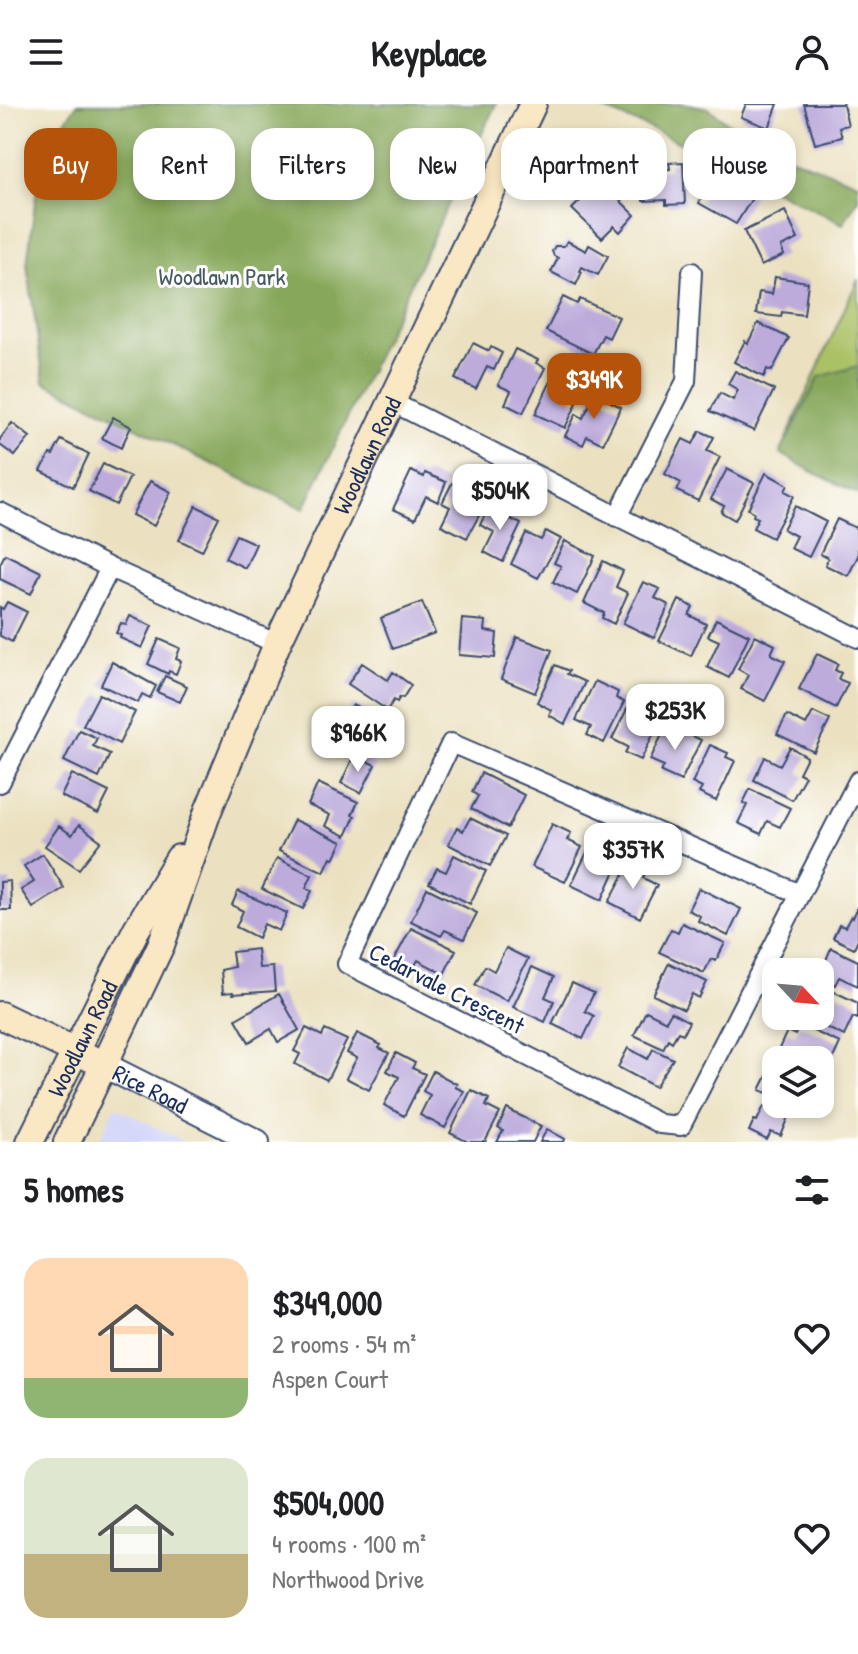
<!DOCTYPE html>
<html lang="en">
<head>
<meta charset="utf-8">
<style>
	:root { --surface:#fff; --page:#f2f2f2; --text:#202124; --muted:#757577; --accent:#b45309 }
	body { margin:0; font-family:"Patrick Hand",sans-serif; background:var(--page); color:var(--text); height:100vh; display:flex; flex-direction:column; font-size:30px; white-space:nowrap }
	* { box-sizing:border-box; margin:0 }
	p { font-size:26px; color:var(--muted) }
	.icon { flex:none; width:44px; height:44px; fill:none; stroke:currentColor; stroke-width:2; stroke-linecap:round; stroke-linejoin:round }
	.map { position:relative; height:1038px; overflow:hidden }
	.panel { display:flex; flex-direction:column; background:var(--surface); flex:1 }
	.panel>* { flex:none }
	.banner { position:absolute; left:24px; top:24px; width:810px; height:72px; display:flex; gap:16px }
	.needle { width:52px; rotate:116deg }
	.controls { position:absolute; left:762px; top:854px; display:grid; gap:16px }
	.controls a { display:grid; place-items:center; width:72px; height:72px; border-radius:16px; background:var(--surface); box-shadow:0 4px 12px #0003; font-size:40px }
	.price { position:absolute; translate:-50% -68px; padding:0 18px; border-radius:16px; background:#fff; color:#222; font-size:26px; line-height:52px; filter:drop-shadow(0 2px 4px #0008) }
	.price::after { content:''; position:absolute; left:50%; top:48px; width:24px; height:18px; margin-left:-12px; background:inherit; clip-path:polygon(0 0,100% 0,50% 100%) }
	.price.on { background:var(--accent); color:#fff }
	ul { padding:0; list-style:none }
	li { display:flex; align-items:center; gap:24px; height:200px; padding:0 24px }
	li span { display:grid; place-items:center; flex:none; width:224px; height:160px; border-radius:24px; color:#555 }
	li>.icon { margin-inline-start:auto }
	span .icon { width:96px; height:96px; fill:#fffc; stroke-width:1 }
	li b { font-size:34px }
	h2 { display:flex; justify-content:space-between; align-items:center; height:96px; padding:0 24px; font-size:34px }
	.chip { padding:0 28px; border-radius:24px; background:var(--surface); box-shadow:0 4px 12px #0003; font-size:28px; line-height:72px }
	.chip.on { background:var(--accent); color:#fff }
	header { display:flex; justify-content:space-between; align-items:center; height:104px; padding:0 24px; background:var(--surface); font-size:36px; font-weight:700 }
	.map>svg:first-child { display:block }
	.built { fill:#d5d8f9 }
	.green { fill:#aac165; stroke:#627862; stroke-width:2 }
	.forest { fill:#87a75a; stroke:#516b5c; stroke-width:2 }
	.building { fill:#bcabdb }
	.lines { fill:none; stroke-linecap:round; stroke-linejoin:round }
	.minor-casing { stroke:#3a4a6d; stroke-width:22 }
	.tertiary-casing { stroke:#3a4a6d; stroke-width:28 }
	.secondary-casing { stroke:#3a4a6d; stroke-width:30 }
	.minor { stroke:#fff; stroke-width:18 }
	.tertiary { stroke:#fff; stroke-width:24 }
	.secondary { stroke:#fae7c3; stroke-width:26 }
	.labels { text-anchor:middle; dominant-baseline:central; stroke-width:6; stroke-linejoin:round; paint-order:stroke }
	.park-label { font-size:24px; fill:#465b60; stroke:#fff }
	.street-label { font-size:24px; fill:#1b2f5e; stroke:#fff }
</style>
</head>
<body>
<header><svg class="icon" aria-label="menu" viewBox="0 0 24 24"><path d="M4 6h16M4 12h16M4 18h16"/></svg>Keyplace<svg class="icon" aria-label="person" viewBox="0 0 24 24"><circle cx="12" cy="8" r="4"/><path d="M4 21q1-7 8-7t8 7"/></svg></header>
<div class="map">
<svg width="858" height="1038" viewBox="0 0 858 1038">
	<rect width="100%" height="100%" fill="#fff"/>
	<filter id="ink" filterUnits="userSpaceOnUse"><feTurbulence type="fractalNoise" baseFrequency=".0125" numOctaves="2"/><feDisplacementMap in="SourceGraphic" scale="16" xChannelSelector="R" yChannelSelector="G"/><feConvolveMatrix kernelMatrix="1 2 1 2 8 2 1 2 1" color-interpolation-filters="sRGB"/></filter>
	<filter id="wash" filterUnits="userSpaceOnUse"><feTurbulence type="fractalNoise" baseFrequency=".006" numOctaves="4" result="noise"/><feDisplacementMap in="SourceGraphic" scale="32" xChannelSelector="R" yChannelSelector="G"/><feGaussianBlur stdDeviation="1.8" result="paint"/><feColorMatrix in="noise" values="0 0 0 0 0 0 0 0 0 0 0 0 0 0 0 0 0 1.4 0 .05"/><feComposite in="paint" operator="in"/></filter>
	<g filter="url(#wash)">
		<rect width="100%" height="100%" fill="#ebe1c0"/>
		<path class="built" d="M115,1003H116L186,1038H99Z"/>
		<path class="green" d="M858,175V370L786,335Z"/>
		<path class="forest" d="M77,0H496L304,405L44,278L27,160L41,53Z
			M591,0H688L708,4L766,47L792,54L858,79V95L843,120L656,27Z
			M858,262V390L813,368L780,349L819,273Z"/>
		<g id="blocks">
			<path class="building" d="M746,0H778L769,24L741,13Z
				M804,0H843L848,21L839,23L842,33L815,40Z
				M683,58L685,100L666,101V96L643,97L642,66L670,65L669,59Z
				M716,69L754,91L736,120L699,99Z
				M600,77L635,111L620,128L614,122L602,134L572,105Z
				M785,107L798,135L781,143L784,151L761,162L744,127Z
				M567,137L586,147L589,141L608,152L598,171L582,163L580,167L582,168L576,181L551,168L558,154L554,152L552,147L555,142H564Z
				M775,173L808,178L804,211L782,208L781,213L756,210L759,188L772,190Z
				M563,193L577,200L580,195L619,213L609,234L603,231L593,250L546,227Z
				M758,219L789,234L772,267L767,265L764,273L734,258L745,237L748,239Z
				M473,239L489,247L491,243L502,249L494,266L487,263L476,285L455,275Z
				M515,245L538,256L536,259L545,264L523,309L505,300L511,287L498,281Z
				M735,267L774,286L754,327L710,307L720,289L733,296L738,286L728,280Z
				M551,277L575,289L572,296L577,299L565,324L535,310Z
				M595,290L621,303L603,340L587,332L583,341L565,332L576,310L583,314Z
				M113,313L131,323L121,344L102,334Z
				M12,319L30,333L15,352L0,341V335Z
				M700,327L714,333L707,347L720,353L698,397L677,387L681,379L665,370L683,335L693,340Z
				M61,336L89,350L73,383L41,367L50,350L53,351Z
				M103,360L130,373L116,401L89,387Z
				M727,365L754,379L735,416L721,408L724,402L711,395Z
				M411,367L424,373L425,369L446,378L438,398L426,392L415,415L393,405Z
				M766,369L788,381L785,387L794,392L772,434L753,424L758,414L753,412L754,409L748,405Z
				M150,377L171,388L154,422L132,411Z
				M452,379L471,389L468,394L484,402L467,434L441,421L450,403L442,399Z
				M490,400L507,408L505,412L521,420L503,458L484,448L494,428L480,421Z
				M196,402L219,413L202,447L179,436Z
				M795,402L826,418L809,453L790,444L796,432L783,425Z
				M837,415L858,425V452L848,472L825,461L828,454L820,450Z
				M546,427L561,435L538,474L511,460L526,429L541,436Z
				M236,431L256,440L245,464L225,454Z
				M565,437L595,452L577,490L553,478L561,462L554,459Z
				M5,450L41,468L31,490L0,475V460Z
				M603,457L623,467L616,483L628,489L614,520L602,514L604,509L584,499Z
				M643,478L660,485L655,494L669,501L654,534L623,519Z
				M679,496L693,503L689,511L706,520L691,552L659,537Z
				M7,498L27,508L12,538L0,532V503L3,505Z
				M422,498L435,529L393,545L381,514Z
				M130,512L152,522L142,544L120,534L121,531L116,529L121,519L126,521Z
				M462,515L486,517L485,527L497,529L495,554L459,551Z
				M716,515L749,531L729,574L707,563L719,537L708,532Z
				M755,531L775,541L771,550L785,557L765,597L741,585L748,571L738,565Z
				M517,533L552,546L535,589L501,575Z
				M159,535L180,544L176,555L181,557L176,570L169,567L168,570L148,560Z
				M817,550L838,560L835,566L841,569L838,575L848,579L836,604L799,585Z
				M112,558L156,582L150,594L142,590L138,599L101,581Z
				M362,559L388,576L393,568L411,581L403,594L400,593L397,598L394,596L387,606L348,580Z
				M555,561L569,567L567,570L585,578L565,620L549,611L551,606L537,598Z
				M165,572L187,582L180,598L157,588Z
				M595,577L618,588L616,594L624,598L604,639L587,631L591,623L576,616Z
				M99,590L135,608L119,640L83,621Z
				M631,597L645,604L643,608L660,616L641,656L625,649L628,643L612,635Z
				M353,601L392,620L377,651L351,638L354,632L341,625Z
				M813,608L830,616L814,648L777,630L787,611L806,621Z
				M667,620L701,636L681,677L661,668L664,662L650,656Z
				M79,626L97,634L93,642L110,650L99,674L64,657Z
				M710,641L728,649L726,653L735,657L716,697L699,689L702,684L692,679Z
				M790,643L807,653L799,669L805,672L792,696L754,676L765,653L780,661Z
				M354,651L375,661L361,689L341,679Z
				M481,669L524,691L508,724L471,705L478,692L472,688Z
				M72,670L109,688L98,710L61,692Z
				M318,679L358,698L352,711L355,712L346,732L325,722L330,711L308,701Z
				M750,685L790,704L780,723L767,717L761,730L738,719L747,701L743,699Z
				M470,714L506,732L490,762L448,740L457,723L463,727Z
				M294,716L342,738L334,755L331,753L324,768L279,747Z
				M552,720L571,729L567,736L582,743L565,778L532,763Z
				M79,721L101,737L79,765L45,742L59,722L72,731Z
				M591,740L608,748L606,752L619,758L602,796L571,781Z
				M43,750L64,784L33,804L21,786L34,778L24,762Z
				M454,751L486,767L470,800L429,779L437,764L446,768Z
				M277,754L312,771L306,784L312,787L303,805L262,785Z
				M630,759L646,767L643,774L657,781L640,814L609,798Z
				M10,777L11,806H0V778Z
				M427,784L477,809L464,835L445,826L441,832L411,817Z
				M699,784L741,805L728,832L698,817L700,812L688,806Z
				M238,787L287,809L279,827L264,820L258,834L236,823L243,807L232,801Z
				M858,802V835L854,844L833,834L839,821L845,823L851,812L853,814Z
				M682,819L725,839L716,857L711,855L704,869L659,848L671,825L678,828Z
				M411,824L456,846L444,870L418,856L413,865L394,856Z
				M506,844L528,855L507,897L475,881L485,862L494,867Z
				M831,844L858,857V882L839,873L835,881L820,874V868H815L820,859L824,861Z
				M257,845L259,864L273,863L275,887L233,890V888L223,889L221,866L234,863L232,848Z
				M669,859L707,878L699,894L692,890L684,906L653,891Z
				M532,863L554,873L545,893L554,897L545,918L513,903Z
				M572,879L594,889L585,907L594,912L583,935L552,920Z
				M822,882L858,899V915L853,913L844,932L802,912H820V886Z
				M279,890L299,926L278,938L271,925L249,938L236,915Z
				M646,907L666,917L671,908L689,918L683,930L678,928L672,938L668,935L663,945L634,931Z
				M800,921L840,939L830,961L804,949L801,956H792L777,949L787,927L795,931Z
				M306,924L322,932L325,926L347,936L327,976L295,960L300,950L294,947Z
				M357,929L381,941L379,944L389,949L369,986L346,974L357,954L347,949Z
				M628,944L648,955L653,945L673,955L655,983L618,963Z
				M396,949L415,959L412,964L425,970L404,1012L384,1001L399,973L387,967Z
				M776,960V993L760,986L768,970L770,972Z
				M433,967L457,980L455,983L464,987L445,1024L420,1011L430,991L423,987Z
				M471,986L489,995L486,1002L500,1009L485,1038H468L450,1029Z
				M764,1002L789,1013L781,1032L771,1028L767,1036L749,1027L754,1016L757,1017Z
				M507,1005L541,1022L533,1038H497L503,1027L498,1024Z
				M547,1025L565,1035L564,1038H540Z"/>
		</g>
	</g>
	<g filter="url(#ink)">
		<use href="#blocks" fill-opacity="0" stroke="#3a4a6d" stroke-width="2"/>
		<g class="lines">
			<defs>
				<path id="minor" d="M392,298L858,534
					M0,408L110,464L277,540
					M617,413L686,277L692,168
					M0,679L110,464
					M800,790L451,639L347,860L660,1020L681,1022L858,677"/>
				<g id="tertiary">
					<path id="s1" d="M104,961L257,1038"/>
				</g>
				<g id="secondary">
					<path d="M0,911L90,954"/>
					<path id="s2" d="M30,1038L136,826L179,754"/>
					<path id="s3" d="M67,1038L161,841L208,707L277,540L533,0"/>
				</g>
			</defs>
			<use href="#minor" class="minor-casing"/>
			<use href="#tertiary" class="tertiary-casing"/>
			<use href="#secondary" class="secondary-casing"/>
			<use href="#minor" class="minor"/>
			<use href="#tertiary" class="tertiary"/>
			<use href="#secondary" class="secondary"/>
		</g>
	</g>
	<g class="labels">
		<g class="park-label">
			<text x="222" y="172">Woodlawn Park</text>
		</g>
		<g class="street-label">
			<text stroke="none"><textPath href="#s3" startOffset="750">Woodlawn Road</textPath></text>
			<text transform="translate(447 884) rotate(27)">Cedarvale Crescent</text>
			<text stroke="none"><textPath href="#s2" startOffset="116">Woodlawn Road</textPath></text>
			<text stroke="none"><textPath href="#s1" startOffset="52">Rice Road</textPath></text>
		</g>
	</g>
</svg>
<div class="controls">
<a><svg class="needle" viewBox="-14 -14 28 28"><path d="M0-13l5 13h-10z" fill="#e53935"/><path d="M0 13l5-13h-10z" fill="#757577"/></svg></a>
<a><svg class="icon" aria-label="layers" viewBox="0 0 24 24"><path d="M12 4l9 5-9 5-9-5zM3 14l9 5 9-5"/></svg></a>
</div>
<b class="price on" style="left:594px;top:317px">$349K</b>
<b class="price" style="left:500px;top:428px">$504K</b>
<b class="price" style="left:675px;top:648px">$253K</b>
<b class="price" style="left:358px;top:670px">$966K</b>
<b class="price" style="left:633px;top:787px">$357K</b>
<div class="banner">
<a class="chip on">Buy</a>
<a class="chip">Rent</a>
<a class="chip">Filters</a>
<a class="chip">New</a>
<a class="chip">Apartment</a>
<a class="chip">House</a>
</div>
</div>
<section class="panel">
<h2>5 homes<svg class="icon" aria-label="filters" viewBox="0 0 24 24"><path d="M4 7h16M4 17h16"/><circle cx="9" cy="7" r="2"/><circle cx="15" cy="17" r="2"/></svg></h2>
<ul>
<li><span style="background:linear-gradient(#ffd9b3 75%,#8fb573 0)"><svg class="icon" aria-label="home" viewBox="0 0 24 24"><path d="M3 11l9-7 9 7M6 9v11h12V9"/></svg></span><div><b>$349,000</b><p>2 rooms · 54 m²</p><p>Aspen Court</p></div><svg class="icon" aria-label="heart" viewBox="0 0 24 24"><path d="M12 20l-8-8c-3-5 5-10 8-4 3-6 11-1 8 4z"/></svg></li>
<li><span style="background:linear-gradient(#dfe7d0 60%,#c2b280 0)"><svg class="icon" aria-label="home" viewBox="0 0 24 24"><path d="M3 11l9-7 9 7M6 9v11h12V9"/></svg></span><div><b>$504,000</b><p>4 rooms · 100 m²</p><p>Northwood Drive</p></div><svg class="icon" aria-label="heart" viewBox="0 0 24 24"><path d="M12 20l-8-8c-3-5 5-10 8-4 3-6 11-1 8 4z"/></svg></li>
</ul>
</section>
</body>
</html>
